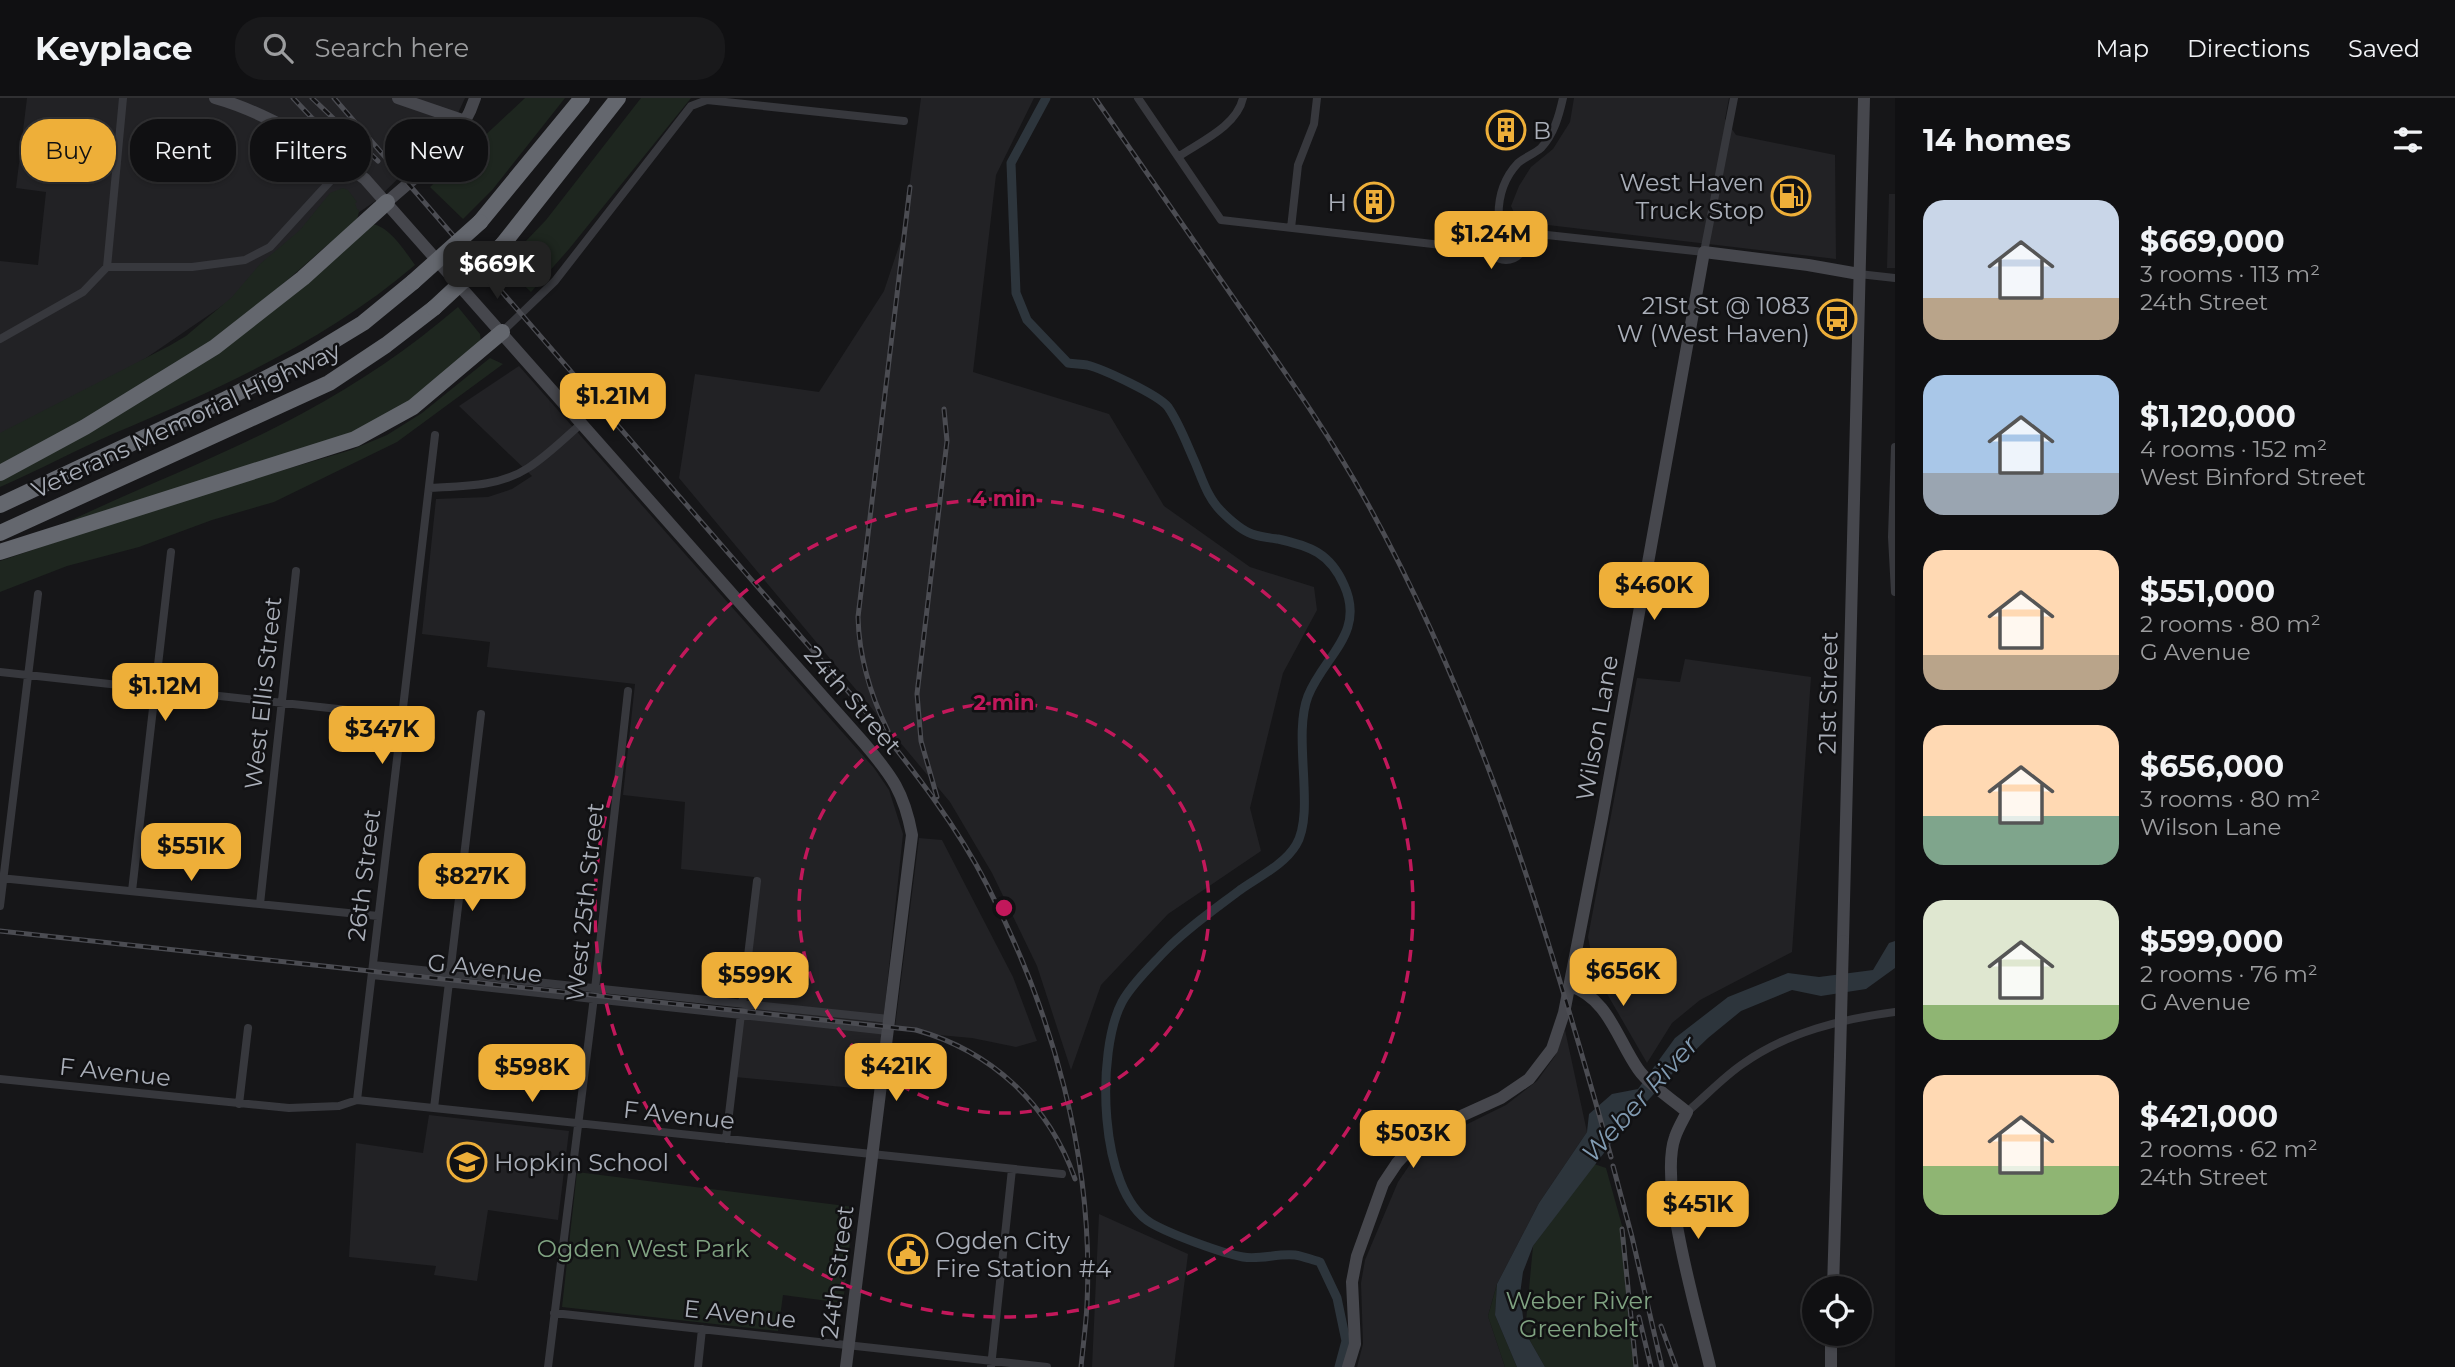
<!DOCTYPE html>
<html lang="en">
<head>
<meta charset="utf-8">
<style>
	:root { --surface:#101012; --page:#19191b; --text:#f1f3f6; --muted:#9c9d9f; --line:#303032; --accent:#eeaf39 }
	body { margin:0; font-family:Montserrat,sans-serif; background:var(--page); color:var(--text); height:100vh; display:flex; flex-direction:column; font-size:26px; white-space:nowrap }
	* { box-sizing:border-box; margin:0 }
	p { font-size:23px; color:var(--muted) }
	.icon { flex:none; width:38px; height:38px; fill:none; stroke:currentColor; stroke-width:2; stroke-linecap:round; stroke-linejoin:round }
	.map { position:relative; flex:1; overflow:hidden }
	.panel { display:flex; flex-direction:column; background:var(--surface); width:560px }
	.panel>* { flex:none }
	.guide { position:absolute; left:21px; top:21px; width:665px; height:63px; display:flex; gap:14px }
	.controls { position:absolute; left:1802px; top:1178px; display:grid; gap:14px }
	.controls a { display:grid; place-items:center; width:70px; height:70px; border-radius:50%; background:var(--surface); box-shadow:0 2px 5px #0004,0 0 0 2px var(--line); font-size:35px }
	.price { position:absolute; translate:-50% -60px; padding:0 16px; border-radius:14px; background:var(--accent); color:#111; font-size:23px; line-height:46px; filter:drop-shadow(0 2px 4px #0008) }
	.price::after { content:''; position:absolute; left:50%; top:42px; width:21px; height:16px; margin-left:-10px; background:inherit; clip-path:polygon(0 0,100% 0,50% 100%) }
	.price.selected { background:#222; color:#fff }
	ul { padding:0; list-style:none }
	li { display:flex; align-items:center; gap:21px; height:175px; padding:0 28px }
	li span { display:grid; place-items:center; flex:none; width:196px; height:140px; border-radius:21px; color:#555 }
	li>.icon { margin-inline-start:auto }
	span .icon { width:84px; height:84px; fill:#fffc; stroke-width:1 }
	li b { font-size:30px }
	h2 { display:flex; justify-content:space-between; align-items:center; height:84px; padding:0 28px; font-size:30px }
	.tag { padding:0 24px; border-radius:28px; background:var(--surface); box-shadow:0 2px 5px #0004,0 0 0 2px var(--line); font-size:24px; line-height:63px }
	.tag.selected { background:var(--accent); color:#111 }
	header { display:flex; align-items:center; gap:42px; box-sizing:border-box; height:98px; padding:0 35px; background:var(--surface); border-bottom:2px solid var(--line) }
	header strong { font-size:33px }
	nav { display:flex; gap:38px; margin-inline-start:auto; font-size:24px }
	.search { width:490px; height:63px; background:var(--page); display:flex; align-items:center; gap:18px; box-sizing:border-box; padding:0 24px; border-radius:28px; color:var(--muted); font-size:26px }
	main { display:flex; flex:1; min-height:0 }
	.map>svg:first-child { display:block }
	.built { fill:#222225 }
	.green { fill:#1e261f }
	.water { fill:#2d353c }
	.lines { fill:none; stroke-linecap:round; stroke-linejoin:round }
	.canal { stroke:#2d353c; stroke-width:9 }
	.street { stroke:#37383d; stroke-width:8 }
	.secondary { stroke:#46474d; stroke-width:12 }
	.highway { stroke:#64676e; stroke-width:16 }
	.rail-casing { stroke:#4b4c52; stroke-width:5 }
	.rail { stroke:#111113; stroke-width:2.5; stroke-dasharray:8; stroke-linecap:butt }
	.secondary-bridge { stroke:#46474d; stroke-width:12 }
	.highway-bridge { stroke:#64676e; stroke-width:16 }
	.ring { fill:none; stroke:#c2185b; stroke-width:3.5; stroke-dasharray:12 9 }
	.labels { text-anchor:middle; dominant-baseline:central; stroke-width:5; stroke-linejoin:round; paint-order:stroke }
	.poi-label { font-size:24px; fill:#a9aeb8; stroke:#111113; text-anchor:start }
	.street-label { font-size:24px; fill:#a9aeb8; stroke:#111113 }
	.park-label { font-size:24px; fill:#80a382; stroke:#111113 }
	.water-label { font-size:26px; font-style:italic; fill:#819bb2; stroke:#111113 }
	.centre { fill:#c2185b; stroke:#111113; stroke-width:3.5 }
	.ring-label { font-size:21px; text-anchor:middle; font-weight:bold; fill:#c2185b; stroke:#111113; stroke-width:5; stroke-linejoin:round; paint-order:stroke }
</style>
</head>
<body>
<header>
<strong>Keyplace</strong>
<div class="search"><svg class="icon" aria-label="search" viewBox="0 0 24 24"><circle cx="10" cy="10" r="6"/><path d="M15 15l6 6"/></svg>Search here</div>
<nav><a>Map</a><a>Directions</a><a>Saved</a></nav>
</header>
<main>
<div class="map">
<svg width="1895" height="1269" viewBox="0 0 1895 1269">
	<rect width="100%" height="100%" fill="#161618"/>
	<path class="built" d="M27,0H465L452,28L374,104L146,260L0,347V163L38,167L46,94L16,90Z
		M921,0H1034L996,77L973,274L1109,316L1164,408L1250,469L1314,489L1317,512L1283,575L1250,710L1261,753L1168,816L1101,887L1071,972L1037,868L992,775L950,704L679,380L695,276L819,294L884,193L903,136Z
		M1574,0H1729L1725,21L1736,37L1835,57L1836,161L1548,127L1534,131L1516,119L1511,108L1519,88L1531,69L1553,51L1570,24Z
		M1889,96H1895V170H1887Z
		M519,268L874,670L889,692L903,736L876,992L735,979L754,779L681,771L685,704L623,697L635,586L487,569L490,544L422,536L436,401L488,399L512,391L532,378L459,308Z
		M1685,561L1811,579L1792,854L1700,902L1672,925L1647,965L1595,875L1588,839L1637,580L1680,584Z
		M919,740L942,742L1013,879L1037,943L1016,949L972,940L917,935L895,929Z
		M1565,932L1587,1034L1539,1105L1497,1186L1488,1218L1505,1269H1357L1363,1246L1361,1185L1365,1162L1398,1084L1417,1056L1433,1043L1506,1007L1537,983L1555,958Z
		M429,1017L569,1033L558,1122L488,1112L477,1183L434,1177L436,1168L349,1159L356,1045L423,1055Z
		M1099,1116L1188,1156L1174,1269H1092Z"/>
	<path class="green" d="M525,0H565L493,91L463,121L430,89Z
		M641,0H691L569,151L531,194L503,167L546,122Z
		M343,90L348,92L357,104L355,105L357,111L359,112C358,131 339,138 325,149C284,185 243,223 197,253C133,295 66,332 0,370V335L169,248L186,238L232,199L260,166L300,132L330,95Z
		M372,126C389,128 405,153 415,167C327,242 221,290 115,335C76,352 39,372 0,389V383L92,329Z
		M458,209L480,236L481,244L420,299L347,337L51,432C134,391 222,359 303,315C359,285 410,250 458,209Z
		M490,260L503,266L397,344L274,404L212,422L139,449L67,468L0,494V463L162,408L351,352L387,337L422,315Z
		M1594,1066L1606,1070L1626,1142L1635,1269H1545L1525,1234L1533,1148Z
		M577,1074L854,1109L843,1205L783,1197L778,1233L562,1209Z
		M1497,1186L1495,1217L1517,1269H1505L1488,1218Z"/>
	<path class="water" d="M1895,843V870L1866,891L1821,898L1792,892L1741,913L1708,940L1680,967L1623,1030L1533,1148L1523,1174L1520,1196L1525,1234L1545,1269H1517L1495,1217L1497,1186L1539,1105L1587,1034L1589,1016L1612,996L1638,991L1675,940L1728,899L1788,875L1819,879L1873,872L1889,845Z"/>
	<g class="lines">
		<path class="canal" d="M1046,0L1011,65L1016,195L1027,222L1068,265C1074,266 1081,266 1087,267C1103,271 1159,297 1168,309C1179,325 1186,344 1194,362C1202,380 1207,399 1221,413C1230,422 1241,432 1252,436C1260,439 1270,440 1278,441C1310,448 1330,455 1344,487C1366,535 1324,558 1308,598C1292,639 1316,714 1296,747C1284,767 1258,779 1240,792C1215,811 1186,831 1164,854C1150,869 1132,886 1122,904C1096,953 1098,1093 1151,1125C1170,1136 1221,1155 1243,1159C1260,1162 1278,1155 1295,1157C1303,1158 1312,1162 1320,1164L1337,1200L1346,1243L1339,1269"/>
		<path class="street" d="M1138,0L1221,122L1468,150L1488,145
			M1178,59C1200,44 1237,28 1243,0
			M1487 143a19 19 0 1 1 38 0a19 19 0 1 1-38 0Z
			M1499,126C1497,103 1502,82 1518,65C1525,59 1534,56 1541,50C1554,36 1559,18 1563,0
			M1291,130L1298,67L1314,26L1317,0
			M1525,140L1547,137L1704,154L1734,0
			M107,169L123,0
			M1859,176L1895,180
			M502,234L555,183L691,8L707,2L904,23
			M0,241L83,194L107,169H192L245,162L270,149L346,66
			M1895,349L1892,439L1895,494
			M429,390C462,388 499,389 528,370C547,358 565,340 582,325
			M0,574L402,618
			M0,780L378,818
			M132,793L171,454
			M260,806L296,473
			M0,808L38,496
			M373,867L889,921
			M372,877L888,933
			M0,981L289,1010L339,1008L357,1002L1062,1076
			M357,1002L435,337
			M239,1006L248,930
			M434,1010L481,616
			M1687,1014C1706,998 1723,979 1744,965C1788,934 1842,921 1895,914
			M726,1041L757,783
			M554,1215L1047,1269
			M548,1269L595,891L628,593
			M698,1269L702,1231
			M991,1269L1012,1071"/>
		<path class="secondary" d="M215,0C265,14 324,49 365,81L864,645C892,678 904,694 912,737L846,1269
			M398,0L465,23
			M387,104C421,74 461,45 475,0
			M1843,843L1864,0
			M1570,888C1608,900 1617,941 1638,971C1649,987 1672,1001 1687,1014C1683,1022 1678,1030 1675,1039C1658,1086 1698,1217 1710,1269
			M1833,1190L1840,958
			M1348,1269L1355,1246L1352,1184L1357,1158L1383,1086L1397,1065L1418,1042L1459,1019L1501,1000L1529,981L1552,951L1564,915L1602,720L1704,154L1808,167L1859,176
			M1831,1269V1236"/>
		<path class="highway" d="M480,124L582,0
			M503,146L618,0
			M0,375L85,329L215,249L303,180L387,104
			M0,407L224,302L307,259L363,225L413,184
			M0,435L329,285L386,247L434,210
			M0,454L355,341L413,309L502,234"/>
		<defs>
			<path id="rail" d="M293,0L312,20L347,44
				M312,0L378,63
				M334,0L873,622C914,673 957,728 987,787C1053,915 1094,1061 1087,1206C1086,1227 1083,1248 1081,1269
				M1095,0C1146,74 1197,147 1248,221C1289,280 1330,338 1365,401C1480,607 1548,833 1611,1059
				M888,633C870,596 859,559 858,519L910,89
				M937,699L921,643L917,596L947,343L944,311
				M0,833L916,932C991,953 1049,1006 1075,1081
				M1613,1068L1632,1139L1662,1269
				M1622,1131L1636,1269
				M1639,1219L1651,1269
				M1661,1228L1676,1269"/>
		</defs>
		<use href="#rail" class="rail-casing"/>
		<use href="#rail" class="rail"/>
		<path class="secondary-bridge" d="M1840,958L1843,843"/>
		<path class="highway-bridge" d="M413,184L480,124
			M434,210L503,146"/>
	</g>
	<g class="ring">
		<circle cx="1004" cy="810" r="205"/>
		<circle cx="1004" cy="810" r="409"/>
	</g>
	<defs>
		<symbol id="building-ring" viewBox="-11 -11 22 22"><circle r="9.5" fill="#111113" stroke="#eeaf39" stroke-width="1.5"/><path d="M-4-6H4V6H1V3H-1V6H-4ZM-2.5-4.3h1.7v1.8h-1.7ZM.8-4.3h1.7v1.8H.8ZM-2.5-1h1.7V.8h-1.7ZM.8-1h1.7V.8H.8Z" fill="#eeaf39"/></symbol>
		<symbol id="fuel-ring" viewBox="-11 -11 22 22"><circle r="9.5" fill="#111113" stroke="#eeaf39" stroke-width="1.5"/><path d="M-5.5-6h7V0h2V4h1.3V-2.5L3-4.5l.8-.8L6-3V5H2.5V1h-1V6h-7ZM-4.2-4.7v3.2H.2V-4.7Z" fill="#eeaf39"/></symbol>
		<symbol id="bus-ring" viewBox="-11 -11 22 22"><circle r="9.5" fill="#111113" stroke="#eeaf39" stroke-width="1.5"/><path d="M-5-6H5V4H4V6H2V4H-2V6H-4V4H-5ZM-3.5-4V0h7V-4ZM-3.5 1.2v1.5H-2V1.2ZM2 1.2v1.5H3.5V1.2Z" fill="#eeaf39"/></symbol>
		<symbol id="school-ring" viewBox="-11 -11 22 22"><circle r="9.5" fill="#111113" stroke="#eeaf39" stroke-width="1.5"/><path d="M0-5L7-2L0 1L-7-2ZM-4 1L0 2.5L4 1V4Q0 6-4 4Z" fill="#eeaf39"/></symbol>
		<symbol id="civic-ring" viewBox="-11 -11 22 22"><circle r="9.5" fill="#111113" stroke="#eeaf39" stroke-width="1.5"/><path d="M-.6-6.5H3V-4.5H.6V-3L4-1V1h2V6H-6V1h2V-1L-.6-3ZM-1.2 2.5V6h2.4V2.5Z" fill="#eeaf39"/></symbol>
	</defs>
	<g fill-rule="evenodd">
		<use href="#building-ring" x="1484" y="10" width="44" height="44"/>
		<use href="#fuel-ring" x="1769" y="76" width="44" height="44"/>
		<use href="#building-ring" x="1352" y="82" width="44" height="44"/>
		<use href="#bus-ring" x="1815" y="199" width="44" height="44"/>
		<use href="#school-ring" x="445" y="1042" width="44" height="44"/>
		<use href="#civic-ring" x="886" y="1134" width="44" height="44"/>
	</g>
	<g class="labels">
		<g class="poi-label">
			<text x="1533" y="32">B</text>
			<text x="1764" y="84" text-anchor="end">West Haven<tspan x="1764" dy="28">Truck Stop</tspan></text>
			<text x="1347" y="104" text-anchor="end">H</text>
			<text x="1810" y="207" text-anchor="end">21St St @ 1083<tspan x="1810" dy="28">W (West Haven)</tspan></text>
			<text x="494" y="1064">Hopkin School</text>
			<text x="935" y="1142">Ogden City<tspan x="935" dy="28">Fire Station #4</tspan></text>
		</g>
		<g class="street-label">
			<text transform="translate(186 322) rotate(-25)">Veterans Memorial Highway</text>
			<text transform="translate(263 595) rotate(-84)">West Ellis Street</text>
			<text transform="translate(1828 595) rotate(-89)">21st Street</text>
			<text transform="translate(853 602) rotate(49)">24th Street</text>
			<text transform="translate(1597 630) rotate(-80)">Wilson Lane</text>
			<text transform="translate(364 777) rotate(-83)">26th Street</text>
			<text transform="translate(585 804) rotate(-84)">West 25th Street</text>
			<text transform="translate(485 870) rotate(6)">G Avenue</text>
			<text transform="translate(115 974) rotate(6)">F Avenue</text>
			<text transform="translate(679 1017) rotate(6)">F Avenue</text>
			<text transform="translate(837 1174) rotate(-83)">24th Street</text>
			<text transform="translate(740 1216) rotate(6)">E Avenue</text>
		</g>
		<g class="park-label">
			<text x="643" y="1150">Ogden West Park</text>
			<text x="1579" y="1202">Weber River<tspan x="1579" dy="28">Greenbelt</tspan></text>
		</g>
		<g class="water-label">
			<text transform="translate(1640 1001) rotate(-48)">Weber River</text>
		</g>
	</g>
	<circle cx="1004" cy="810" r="10" class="centre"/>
	<g class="ring-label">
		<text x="1004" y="408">4 min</text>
		<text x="1004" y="612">2 min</text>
	</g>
</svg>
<div class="controls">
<a><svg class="icon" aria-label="locate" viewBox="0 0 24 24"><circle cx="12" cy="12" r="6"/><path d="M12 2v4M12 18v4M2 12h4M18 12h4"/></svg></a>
</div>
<b class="price" style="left:1491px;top:173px">$1.24M</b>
<b class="price selected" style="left:497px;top:203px">$669K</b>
<b class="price" style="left:613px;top:335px">$1.21M</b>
<b class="price" style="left:1654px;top:524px">$460K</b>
<b class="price" style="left:165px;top:625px">$1.12M</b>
<b class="price" style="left:382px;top:668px">$347K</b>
<b class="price" style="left:191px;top:785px">$551K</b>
<b class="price" style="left:472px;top:815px">$827K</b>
<b class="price" style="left:1623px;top:910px">$656K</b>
<b class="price" style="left:755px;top:914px">$599K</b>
<b class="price" style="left:896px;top:1005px">$421K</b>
<b class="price" style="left:532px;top:1006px">$598K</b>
<b class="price" style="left:1413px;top:1072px">$503K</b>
<b class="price" style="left:1698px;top:1143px">$451K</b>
<div class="guide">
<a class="tag selected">Buy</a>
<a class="tag">Rent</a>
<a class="tag">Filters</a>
<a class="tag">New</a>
</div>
</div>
<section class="panel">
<h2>14 homes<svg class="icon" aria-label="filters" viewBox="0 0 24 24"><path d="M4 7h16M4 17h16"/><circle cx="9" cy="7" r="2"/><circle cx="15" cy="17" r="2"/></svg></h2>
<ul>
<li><span style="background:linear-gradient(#c9d6e8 70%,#b9a48a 0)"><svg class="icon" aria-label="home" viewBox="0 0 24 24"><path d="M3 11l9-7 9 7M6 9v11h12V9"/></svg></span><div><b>$669,000</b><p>3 rooms · 113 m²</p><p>24th Street</p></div></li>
<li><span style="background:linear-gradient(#a9c7e8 70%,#9aa5b1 0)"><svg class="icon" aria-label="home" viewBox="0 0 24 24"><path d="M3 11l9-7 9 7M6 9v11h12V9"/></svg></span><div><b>$1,120,000</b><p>4 rooms · 152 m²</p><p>West Binford Street</p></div></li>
<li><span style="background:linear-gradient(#ffd9b3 75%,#b9a48a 0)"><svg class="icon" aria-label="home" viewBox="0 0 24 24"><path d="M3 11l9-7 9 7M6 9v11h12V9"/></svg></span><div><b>$551,000</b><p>2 rooms · 80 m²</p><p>G Avenue</p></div></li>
<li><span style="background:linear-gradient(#ffd9b3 65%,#7fa58c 0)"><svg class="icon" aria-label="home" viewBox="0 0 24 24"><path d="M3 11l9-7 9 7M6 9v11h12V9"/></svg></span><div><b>$656,000</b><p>3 rooms · 80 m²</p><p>Wilson Lane</p></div></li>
<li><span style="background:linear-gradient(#dfe7d0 75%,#8fb573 0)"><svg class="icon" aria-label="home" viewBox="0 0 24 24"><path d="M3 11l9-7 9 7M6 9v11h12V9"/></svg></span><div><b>$599,000</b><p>2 rooms · 76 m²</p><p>G Avenue</p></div></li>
<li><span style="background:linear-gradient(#ffd9b3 65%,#8fb573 0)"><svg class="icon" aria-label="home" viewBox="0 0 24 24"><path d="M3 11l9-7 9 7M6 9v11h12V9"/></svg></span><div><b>$421,000</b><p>2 rooms · 62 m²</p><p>24th Street</p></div></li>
</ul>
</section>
</main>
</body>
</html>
